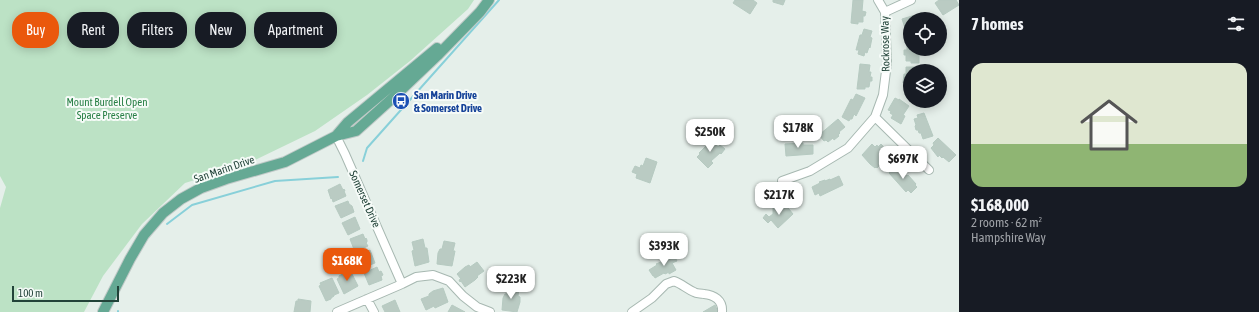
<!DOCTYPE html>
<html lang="en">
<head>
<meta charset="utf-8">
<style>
	:root { --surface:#171b24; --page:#20242c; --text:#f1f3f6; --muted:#9ea1a6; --line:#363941; --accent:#ea580c }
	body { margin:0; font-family:"Asap Condensed",sans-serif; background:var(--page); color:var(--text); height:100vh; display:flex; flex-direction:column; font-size:15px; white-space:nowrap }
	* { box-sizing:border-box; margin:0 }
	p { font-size:13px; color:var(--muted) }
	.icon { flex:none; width:22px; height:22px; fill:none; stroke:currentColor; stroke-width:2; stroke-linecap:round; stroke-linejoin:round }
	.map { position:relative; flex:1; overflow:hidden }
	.sheet { display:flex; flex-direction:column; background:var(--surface); width:300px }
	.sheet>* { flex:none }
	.banner { position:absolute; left:12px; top:12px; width:380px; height:36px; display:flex; gap:8px }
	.tools { position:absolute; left:903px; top:12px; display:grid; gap:8px }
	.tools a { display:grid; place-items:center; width:44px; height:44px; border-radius:50%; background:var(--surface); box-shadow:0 2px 10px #0003; font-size:20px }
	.scale { position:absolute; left:12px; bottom:10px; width:107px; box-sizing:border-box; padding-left:4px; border:2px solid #224339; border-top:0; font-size:11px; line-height:14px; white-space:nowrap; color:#224339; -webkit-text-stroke:3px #f6fbf8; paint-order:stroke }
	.price { position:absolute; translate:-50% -34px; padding:0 9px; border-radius:8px; background:#fff; color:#222; font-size:13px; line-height:26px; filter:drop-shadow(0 1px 2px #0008) }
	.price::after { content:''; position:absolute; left:50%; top:24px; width:12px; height:9px; margin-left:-6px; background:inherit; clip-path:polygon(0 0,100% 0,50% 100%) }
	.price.active { background:var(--accent); color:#fff }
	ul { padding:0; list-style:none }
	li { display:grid; align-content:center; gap:8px; height:212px; padding:0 12px }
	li+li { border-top:1px solid var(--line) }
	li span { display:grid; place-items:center; height:124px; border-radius:12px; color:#555 }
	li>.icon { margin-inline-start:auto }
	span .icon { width:72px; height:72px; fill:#fffc; stroke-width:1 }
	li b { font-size:17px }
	h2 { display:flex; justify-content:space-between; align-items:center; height:48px; padding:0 12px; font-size:17px }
	.chip { padding:0 14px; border-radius:16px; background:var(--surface); box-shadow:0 2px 10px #0003; font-size:14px; line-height:36px }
	.chip.active { background:var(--accent); color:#fff }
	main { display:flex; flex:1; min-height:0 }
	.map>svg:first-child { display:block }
	.green { fill:#bce2c5 }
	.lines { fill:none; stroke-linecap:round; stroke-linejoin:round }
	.stream { stroke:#88d0d9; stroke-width:2 }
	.building { fill:#bacbc3; stroke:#b6cac1 }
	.minor-casing { stroke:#a7b8b1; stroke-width:10 }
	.major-casing { stroke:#c1cac8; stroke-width:12 }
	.minor { stroke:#fff; stroke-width:8 }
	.major { stroke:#65a994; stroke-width:10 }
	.labels { text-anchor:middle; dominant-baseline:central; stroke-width:4; stroke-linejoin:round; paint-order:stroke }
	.street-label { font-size:11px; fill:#224339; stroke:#f6fbf8 }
	.transit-label { font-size:11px; font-weight:bold; fill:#164399; stroke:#f6fbf8; text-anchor:start }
	.park-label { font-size:11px; fill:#277f45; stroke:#f6fbf8 }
</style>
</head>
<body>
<main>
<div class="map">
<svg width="959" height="312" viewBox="0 0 959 312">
	<rect width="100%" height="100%" fill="#e5efea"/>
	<path class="green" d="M0,0H474L468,9L410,61L367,95L315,131L247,164L185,183L142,224L103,276L84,312H0V208L6,187L0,176Z"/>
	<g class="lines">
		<path class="stream" d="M363,161L367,148L499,0
			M167,224L192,205L275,181L338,177
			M118,312V311"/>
	</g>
	<path class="building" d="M735,0H753L757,3L750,14L733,3Z
		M773,0H785L783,5L773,2Z
		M853,0H863L862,11L866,12L865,16H863V22H858V24L851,23Z
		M939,0H956L959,5L943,15L935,3Z
		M922,13L924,19H910V29L909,27L905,28L902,19Z
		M864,29L872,31L870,37L872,38L870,48L869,47L867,53L865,52L864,56L858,54L859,50H856L860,35H862Z
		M908,38H910V49H919V63H911V61H906V55H904V50H907V46H908Z
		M860,64L870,65L869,72H871L870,77H872V81H870L869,87H865V89H857Z
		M906,67H916V71H910V91L909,89H905V83H903L904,74H906Z
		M856,94L865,98L856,116L854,114L852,119H850L849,121L842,117L851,99L853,100Z
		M895,98L899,100V99L909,106L903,115L905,116L901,124L891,118L893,115L890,113L891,111L888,110Z
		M924,113L933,136L923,139L921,133H919L918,130H916L915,126L916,125L914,119L918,118L917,115Z
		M838,119L845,127L839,132L840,133L838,135L839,136L834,140L833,138L828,142L826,140L824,141L819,135Z
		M938,138L956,155L949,162L943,157L942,158L939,155L938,157L931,148L934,145L933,143Z
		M712,140L718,147L720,145L725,149L721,154L720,153L711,161L713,163L708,168L697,157L700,154L699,153Z
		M803,143V145H813V154L786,156L785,144Z
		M872,144L875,147L877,145L878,147L881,144L889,152L882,161L880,159L879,160L882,163L877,168L876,167L875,168L870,164L862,155Z
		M646,158L657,162L650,183L636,178L637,174L632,172L635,166L640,168L641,165L643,166Z
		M895,167L900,172L901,170L907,176L908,175L916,184L915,185L917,187L911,193L908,190L906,192L889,173Z
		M839,176L843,185L820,196L819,193L815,195L812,187L820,183L819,182L825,180V181L830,179V180Z
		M340,184L343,190L344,189L345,191H344L346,196L333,202L332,198L331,199L328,190Z
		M348,201L349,204L352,206L354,212L341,218L335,206Z
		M784,203L793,214L778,228L771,220L768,223L763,218L766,214L769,217L773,214V208H779Z
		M355,217L360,229L348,235L342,223Z
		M363,234L365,239L366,238L367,240V242L366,243L368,246L355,252L350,239Z
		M423,239L425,248H427L429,262L415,266L412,251L414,250L412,242Z
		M444,241L455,243L453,251H455L452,266L437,264L438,253L440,249H442Z
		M370,250L375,263L362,268L357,256Z
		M674,255L677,261L672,263L676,270L669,274V272L665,274L664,273L655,278L654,276H653L649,270L657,265L656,264L666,260L665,258L667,257L669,258Z
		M477,262L484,271L477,276L478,277L475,280L465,287L461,281L460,282L459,280L461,279L457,274L465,267L469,265L470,267Z
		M377,267L379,272L381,271L383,275L381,276L382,280L369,285L364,273Z
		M350,270L358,286L344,294L337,279L339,278V276Z
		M332,278L339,293L334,295V296L331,298V299L326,301L319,286L321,285L320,283Z
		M508,286L519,288L518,296L520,297V302L517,312L502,310L503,298L505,294H507Z
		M443,288L448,302L435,308L434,306L426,310L421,299L429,296V294L433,291Z
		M298,299L311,301L310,312H294L296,301H298Z
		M395,300L400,312H385L382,306Z
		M452,305L465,312H448Z
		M715,305L718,312H703Z"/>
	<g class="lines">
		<defs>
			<path id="minor" d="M885,12L911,0
				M875,117L929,170
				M336,136L345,154L402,284
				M782,181L810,171L848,148L875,117L883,95L887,63L885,12L878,0
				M367,299L374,312
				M337,312L402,284L416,277L433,275L449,281L463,296L477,307L490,312
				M632,312L652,298L666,284L674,281C682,284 687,289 694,292C697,294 700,293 704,294C714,295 723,300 722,312"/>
			<path id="major" d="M336,136L348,122L437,48
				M103,312L130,259L144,235L163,213L181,199L201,188L226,179L285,162L336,136L356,131L396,95L437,56L480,12L489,0"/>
		</defs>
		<use href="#minor" class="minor-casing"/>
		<use href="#major" class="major-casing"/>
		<use href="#minor" class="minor"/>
		<use href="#major" class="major"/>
	</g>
	<defs>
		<symbol id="bus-disc" viewBox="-11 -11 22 22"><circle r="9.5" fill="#1a4fb4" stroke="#f6fbf8"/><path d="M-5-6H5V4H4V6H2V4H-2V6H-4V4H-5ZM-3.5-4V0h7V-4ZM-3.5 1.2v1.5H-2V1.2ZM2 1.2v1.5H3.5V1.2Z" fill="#fff"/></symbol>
	</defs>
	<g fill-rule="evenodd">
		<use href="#bus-disc" x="391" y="91" width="20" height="20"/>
	</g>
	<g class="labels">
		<g class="street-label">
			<text transform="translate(885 44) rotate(-91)">Rockrose Way</text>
			<text transform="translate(224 169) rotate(-19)">San Marin Drive</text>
			<text transform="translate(365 199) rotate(66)">Somerset Drive</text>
		</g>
		<g class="transit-label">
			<text x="414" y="95">San Marin Drive<tspan x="414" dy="13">&amp; Somerset Drive</tspan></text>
		</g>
		<g class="park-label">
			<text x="107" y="102">Mount Burdell Open<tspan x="107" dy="13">Space Preserve</tspan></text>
		</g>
	</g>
</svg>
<div class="tools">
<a><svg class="icon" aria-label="locate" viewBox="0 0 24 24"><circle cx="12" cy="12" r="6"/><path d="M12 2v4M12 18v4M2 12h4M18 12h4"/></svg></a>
<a><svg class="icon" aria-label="layers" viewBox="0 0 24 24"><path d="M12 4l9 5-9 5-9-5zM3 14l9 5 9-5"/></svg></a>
</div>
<div class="scale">100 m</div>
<b class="price" style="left:798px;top:149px">$178K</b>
<b class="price" style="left:710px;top:153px">$250K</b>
<b class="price" style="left:903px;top:180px">$697K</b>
<b class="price" style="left:779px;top:216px">$217K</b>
<b class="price" style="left:664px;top:267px">$393K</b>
<b class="price active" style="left:347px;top:282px">$168K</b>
<b class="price" style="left:511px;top:300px">$223K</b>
<div class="banner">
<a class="chip active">Buy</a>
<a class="chip">Rent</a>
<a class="chip">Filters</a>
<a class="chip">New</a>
<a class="chip">Apartment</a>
</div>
</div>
<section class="sheet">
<h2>7 homes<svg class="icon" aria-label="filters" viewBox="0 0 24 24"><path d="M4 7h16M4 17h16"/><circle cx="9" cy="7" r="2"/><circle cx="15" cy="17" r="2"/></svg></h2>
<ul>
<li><span style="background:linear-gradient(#dfe7d0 65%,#8fb573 0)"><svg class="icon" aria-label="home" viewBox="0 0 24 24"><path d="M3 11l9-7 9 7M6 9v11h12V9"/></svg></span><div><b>$168,000</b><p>2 rooms · 62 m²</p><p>Hampshire Way</p></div></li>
</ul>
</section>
</main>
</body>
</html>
